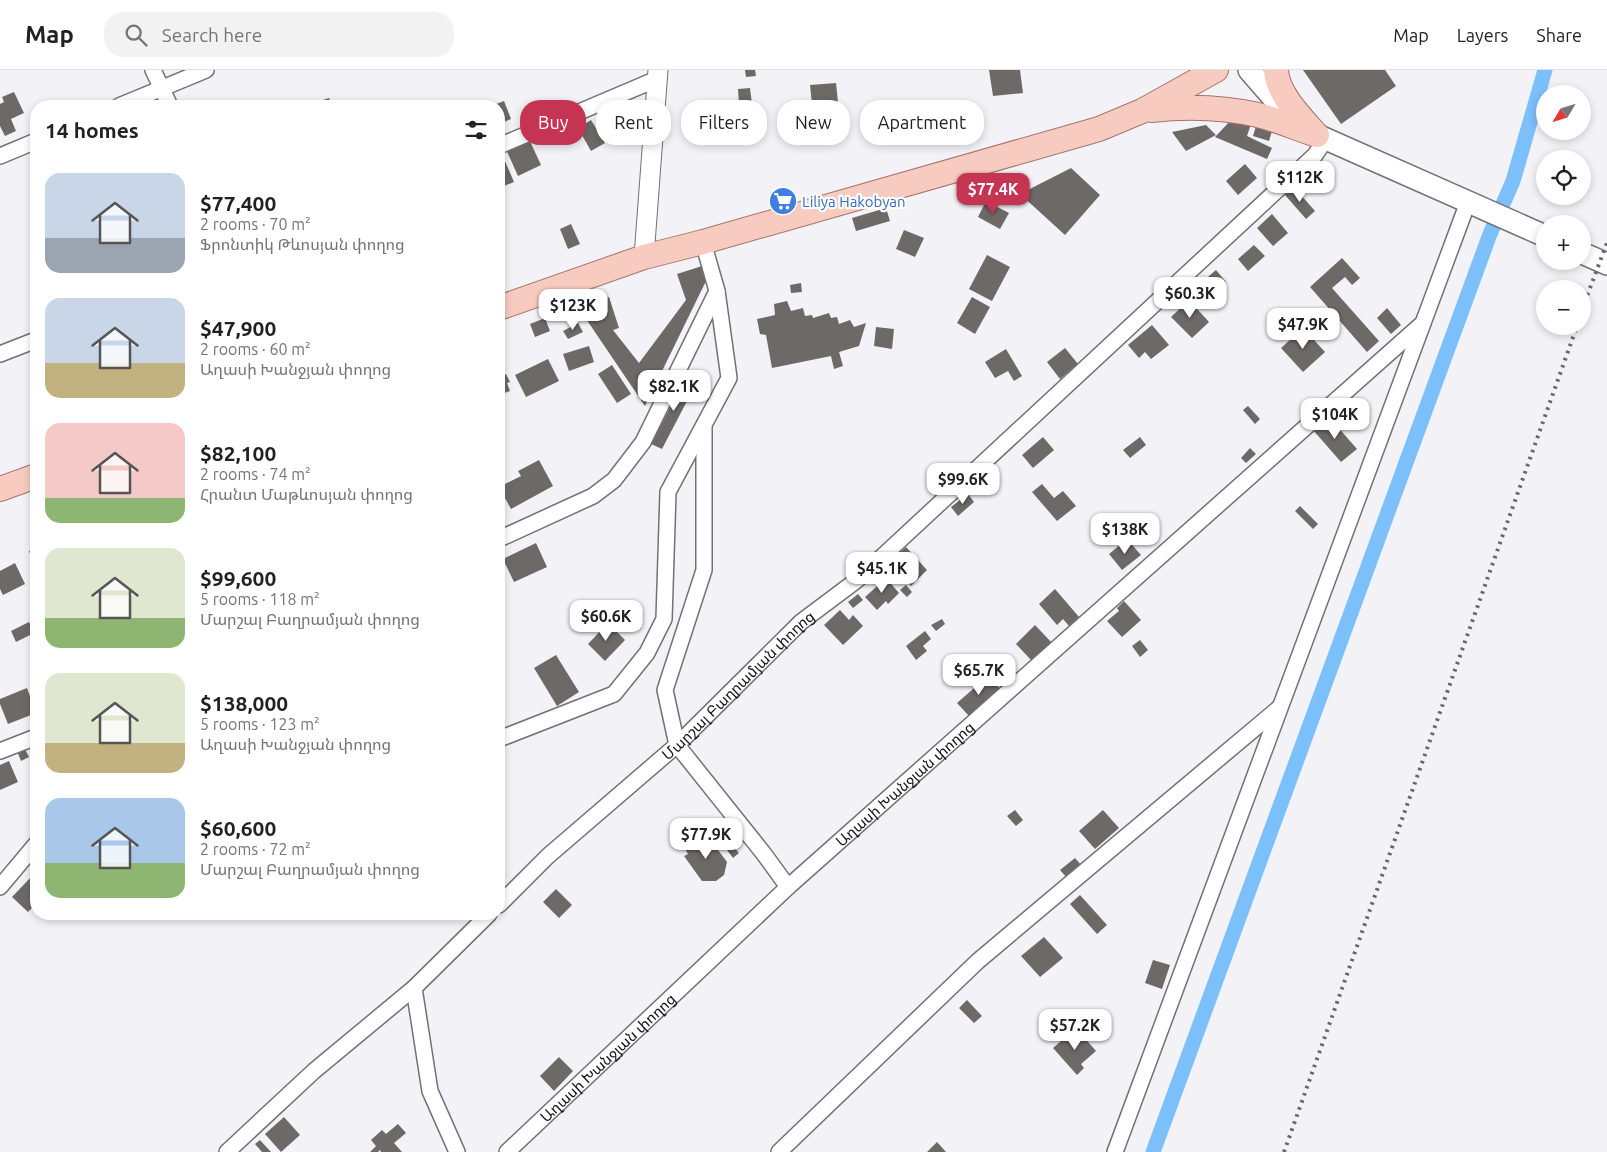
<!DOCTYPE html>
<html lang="en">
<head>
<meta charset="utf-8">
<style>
	:root { --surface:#fff; --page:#f2f2f2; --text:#202124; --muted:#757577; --line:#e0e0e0; --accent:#c53553 }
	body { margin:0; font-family:Ubuntu,"Noto Sans Armenian",sans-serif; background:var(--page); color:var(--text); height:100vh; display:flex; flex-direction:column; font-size:19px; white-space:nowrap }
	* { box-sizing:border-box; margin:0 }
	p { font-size:16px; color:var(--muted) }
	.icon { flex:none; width:28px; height:28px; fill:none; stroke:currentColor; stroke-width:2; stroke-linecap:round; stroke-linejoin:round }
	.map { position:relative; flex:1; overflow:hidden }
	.panel { position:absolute; left:30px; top:30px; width:475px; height:820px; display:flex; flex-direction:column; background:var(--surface); border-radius:20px; box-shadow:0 2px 8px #0003 }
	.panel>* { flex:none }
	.top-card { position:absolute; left:520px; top:30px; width:475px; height:45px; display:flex; gap:10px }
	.needle { width:32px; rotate:232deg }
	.controls { position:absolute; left:1536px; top:15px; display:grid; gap:10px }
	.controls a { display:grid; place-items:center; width:55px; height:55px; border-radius:50%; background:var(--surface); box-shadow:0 2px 8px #0003; font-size:25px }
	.price { position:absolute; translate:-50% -42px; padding:0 11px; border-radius:10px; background:#fff; color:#222; font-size:16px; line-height:32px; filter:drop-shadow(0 1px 2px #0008) }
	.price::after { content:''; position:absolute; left:50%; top:30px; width:15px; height:11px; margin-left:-8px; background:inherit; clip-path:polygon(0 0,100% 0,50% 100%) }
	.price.active { background:var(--accent); color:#fff }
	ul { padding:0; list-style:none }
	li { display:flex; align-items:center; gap:15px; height:125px; padding:0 15px }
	li span { display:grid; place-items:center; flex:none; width:140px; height:100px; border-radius:15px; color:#555 }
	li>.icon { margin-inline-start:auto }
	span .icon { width:60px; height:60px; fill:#fffc; stroke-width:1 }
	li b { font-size:21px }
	h2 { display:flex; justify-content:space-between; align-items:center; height:60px; padding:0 15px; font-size:21px }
	.pill { padding:0 18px; border-radius:20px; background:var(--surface); box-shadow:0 2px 8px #0003; font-size:18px; line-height:45px }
	.pill.active { background:var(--accent); color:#fff }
	header { display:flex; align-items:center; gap:30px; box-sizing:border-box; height:70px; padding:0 25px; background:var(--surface); border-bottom:1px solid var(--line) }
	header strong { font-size:24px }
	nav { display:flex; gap:28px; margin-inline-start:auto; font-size:18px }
	.search { width:350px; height:45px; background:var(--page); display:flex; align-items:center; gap:12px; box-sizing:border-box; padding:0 18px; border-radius:20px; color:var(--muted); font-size:19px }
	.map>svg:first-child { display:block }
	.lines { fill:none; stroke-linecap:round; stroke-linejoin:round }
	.canal { stroke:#7bbffb; stroke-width:15 }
	.building { fill:#6d6967 }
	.minor-casing { stroke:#727276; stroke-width:18 }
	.tertiary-casing { stroke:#727276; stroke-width:21 }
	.secondary-casing { stroke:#727276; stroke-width:24 }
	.primary-casing { stroke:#a4746a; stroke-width:26 }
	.minor { stroke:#fff; stroke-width:15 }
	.tertiary { stroke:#fff; stroke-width:19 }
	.secondary { stroke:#fff; stroke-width:21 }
	.primary { stroke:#f8cbc1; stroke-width:24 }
	.rail { stroke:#666769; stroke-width:4; stroke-dasharray:2.5 5; stroke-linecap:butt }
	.labels { text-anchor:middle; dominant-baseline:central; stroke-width:4.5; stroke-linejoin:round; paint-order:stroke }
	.shop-label { font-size:15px; fill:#366cbe; stroke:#fff; text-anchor:start }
	.street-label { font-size:15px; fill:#121314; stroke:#fff }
</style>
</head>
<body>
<header>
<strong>Map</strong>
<div class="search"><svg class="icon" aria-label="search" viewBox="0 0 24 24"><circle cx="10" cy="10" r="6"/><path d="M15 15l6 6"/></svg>Search here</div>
<nav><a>Map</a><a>Layers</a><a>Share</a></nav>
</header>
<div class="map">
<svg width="1607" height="1082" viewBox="0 0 1607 1082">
	<rect width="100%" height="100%" fill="#f2f2f7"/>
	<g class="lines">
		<path class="canal" d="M1153,1082L1490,164L1513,111L1545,0"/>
	</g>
	<path class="building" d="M745,0H755L756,6L746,7Z
		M989,0H1020L1023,23L993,26Z
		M1303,0H1385L1396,16L1341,54Z
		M836,13L839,42L813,44L810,15Z
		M750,18L752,34L739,35L738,19Z
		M14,22L24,43L11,49L16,61L5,66L0,56V34L4,32L2,27Z
		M329,28L332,36H305Z
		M504,31L511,49L499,54V36H491Z
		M730,35L732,57L710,59L707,37Z
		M1232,49L1251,54L1247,66L1272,78L1267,89L1215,67Z
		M591,50L605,73L591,81L578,58Z
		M1206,55L1216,65L1186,81L1172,62Z
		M1256,56L1272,61L1269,71L1253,66Z
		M528,67L541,95L518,106L505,77Z
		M502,84L514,112L499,118V86Z
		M1245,94L1257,108L1238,125L1226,111Z
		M1071,98L1100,125L1065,165L1020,124Z
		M1294,117L1315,141L1306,149L1285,125Z
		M986,131L1009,143L1000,159L978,147Z
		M886,138L890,151L856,161L852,148Z
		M1272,144L1288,163L1273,176L1257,158Z
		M571,154L580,174L568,179L560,159Z
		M904,160L924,168L915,187L896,179Z
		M1254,175L1265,186L1248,201L1238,189Z
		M987,185L1010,197L992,231L969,219Z
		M1342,188L1360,208L1352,215L1345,207L1332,218L1379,271L1367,282L1310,217Z
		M702,196L706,211L645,336L578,237L609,227L619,258L613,260L639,293L686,230L677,204Z
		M1216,200L1226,212L1206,230L1195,218Z
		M801,213L802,222L791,223L790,215Z
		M972,227L990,237L975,264L957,253Z
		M1189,230L1209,252L1192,268L1171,247Z
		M787,231L791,241L803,238L805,246L812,245L813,248L829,243L831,248L837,247L839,254L850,250L854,257L866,253L859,276L839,282L843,296L834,299L831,286L772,298L766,265L760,264L757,249L775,245L774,234Z
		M1387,238L1401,255L1391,264L1377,248Z
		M545,248L550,261L535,267L530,254Z
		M578,253L583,262L568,269L563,261Z
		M1152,255L1169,275L1151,289L1145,282L1139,288L1128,275Z
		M876,257L894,259L892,279L874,276Z
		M1303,258L1325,282L1303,302L1281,278Z
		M589,276L594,292L569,301L563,284Z
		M1065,278L1078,294L1060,309L1047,292Z
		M1006,279L1022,306L1014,311L1008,301L995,308L985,292Z
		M548,289L559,311L526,327L515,305Z
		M499,294L503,305L506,304L510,312L507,313L510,321L499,325Z
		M612,295L631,324L617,333L598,304Z
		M687,305L698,310L662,379L651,374Z
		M1248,336L1260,349L1255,354L1243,340Z
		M1329,347L1357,379L1341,392L1313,360Z
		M1043,367L1054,380L1033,398L1022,385Z
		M1140,367L1146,375L1130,388L1123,380Z
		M1250,378L1256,384L1246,393L1241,388Z
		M539,390L553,416L511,439L499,417L521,406L518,401Z
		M1042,414L1054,428L1063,421L1076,436L1057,451L1032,422Z
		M968,424L974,432L958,446L951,437Z
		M1300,436L1318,454L1313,459L1295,441Z
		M1127,469L1141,485L1122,500L1109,484Z
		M536,473L547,497L514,512L503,489Z
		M906,477L927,500L911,516L889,492Z
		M36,479V501L29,481Z
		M15,493L25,514L3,525L0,519V501Z
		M886,508L899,523L888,534L886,531L877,540L865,527Z
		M906,515L912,522L907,527L900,520Z
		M1055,519L1079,547L1069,556L1063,549L1057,555L1039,534Z
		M858,524L863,530L853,538L848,532Z
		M1124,531L1141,550L1122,567L1107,551L1119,541L1117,538Z
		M840,540L849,550L853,545L863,556L843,575L824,555Z
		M942,549L945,554L936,561L931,555Z
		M29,552L34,563L16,572L11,561Z
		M608,553L625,570L605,591L588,574Z
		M1035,555L1052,573L1032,591L1016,574Z
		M925,561L931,569L923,576L927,581L916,590L906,576Z
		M1140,570L1148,580L1140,587L1132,576Z
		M556,585L579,622L557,636L534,598Z
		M989,605L1000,619L969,646L957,633Z
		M27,618L36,643L8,654L0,634V629Z
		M24,677L29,687L21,691L17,681Z
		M9,691L18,712L0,720V695Z
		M1015,740L1023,750L1016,756L1007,746Z
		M1103,740L1119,758L1095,779L1079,761Z
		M709,768L727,792L724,805L716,811H702L684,786L688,784L684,777L694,769L699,774Z
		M729,771L739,783L733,788L724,776Z
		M1075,788L1082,796L1067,808L1060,800Z
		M32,806L36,810V834L28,842L12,827Z
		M556,819L572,835L559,848L543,832Z
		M1080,825L1107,855L1097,864L1070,834Z
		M1044,867L1063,888L1040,907L1021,886Z
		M1153,890L1170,895L1162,919L1145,913Z
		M967,930L982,946L974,953L959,938Z
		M1076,958L1096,981L1081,994L1084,998L1077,1005L1053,978Z
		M559,987L573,1001L554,1021L540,1006Z
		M284,1047L300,1065L281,1082L265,1064Z
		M398,1054L406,1063L394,1073L402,1082H381L380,1080L378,1082H370L376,1076L371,1070L382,1060L386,1064Z
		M260,1070L271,1082H262L255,1074Z
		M937,1072L946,1082H927Z"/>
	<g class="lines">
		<defs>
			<g id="minor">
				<path d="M153,0L170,36"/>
				<path d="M119,36L206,0"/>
				<path d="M499,76L657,9"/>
				<path d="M0,86L36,71"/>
				<path d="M0,284L36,270"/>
				<path d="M704,357V500L665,620L677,675L764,784L788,817"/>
				<path d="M499,469L593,426L614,410L643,372L717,221L703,172"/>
				<path d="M499,669L614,624L647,583L664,549L668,422L729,308L717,221"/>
				<path d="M0,681L36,667"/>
				<path d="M0,817L36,774"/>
				<path id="s1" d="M499,835L548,786L677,675L801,552L857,510L1315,85L1326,69"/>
				<path d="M227,1082L314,1001L414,918"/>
				<path d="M457,1082L430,1021L414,918L489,844"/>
				<path id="s2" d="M507,1082L788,817L1423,253"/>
				<path d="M779,1082L978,891L1279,638"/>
				<path d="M1115,1082L1468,132"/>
			</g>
			<path id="tertiary" d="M644,187L658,0"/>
			<path id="secondary" d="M1249,0L1276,31L1295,50L1317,65L1545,166
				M1582,183L1607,194"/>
			<path id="primary" d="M1276,0C1277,23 1300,46 1314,62
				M1151,40C1187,36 1223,37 1258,45C1278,50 1298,59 1317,65
				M499,238L644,187L703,172L1099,59L1142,41L1216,0
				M0,419L36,406"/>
		</defs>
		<use href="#minor" class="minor-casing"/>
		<use href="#tertiary" class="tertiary-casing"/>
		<use href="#secondary" class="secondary-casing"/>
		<use href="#primary" class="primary-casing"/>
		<use href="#minor" class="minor"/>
		<use href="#tertiary" class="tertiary"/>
		<use href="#secondary" class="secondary"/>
		<use href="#primary" class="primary"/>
		<path class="rail" d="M1582,239L1607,173
			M1284,1082L1577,256"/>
	</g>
	<defs>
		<symbol id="supermarket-disc" viewBox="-11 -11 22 22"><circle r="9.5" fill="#3f7fe0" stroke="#fff"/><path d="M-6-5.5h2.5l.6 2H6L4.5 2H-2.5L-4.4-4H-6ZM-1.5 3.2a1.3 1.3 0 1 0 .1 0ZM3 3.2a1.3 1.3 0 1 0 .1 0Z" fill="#fff"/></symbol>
	</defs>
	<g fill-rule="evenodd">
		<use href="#supermarket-disc" x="767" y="115" width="32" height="32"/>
	</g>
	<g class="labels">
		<g class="shop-label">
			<text x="802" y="131">Liliya Hakobyan</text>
		</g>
		<g class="street-label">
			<text stroke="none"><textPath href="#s1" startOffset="325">Մարշալ Բաղրամյան փողոց</textPath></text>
			<text stroke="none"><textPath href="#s2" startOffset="542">Աղասի Խանջյան փողոց</textPath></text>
			<text stroke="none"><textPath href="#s2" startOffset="138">Աղասի Խանջյան փողոց</textPath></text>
		</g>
	</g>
</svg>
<div class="controls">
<a><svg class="needle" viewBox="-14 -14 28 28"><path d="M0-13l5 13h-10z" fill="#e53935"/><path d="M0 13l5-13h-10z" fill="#757577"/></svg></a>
<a><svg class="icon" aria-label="locate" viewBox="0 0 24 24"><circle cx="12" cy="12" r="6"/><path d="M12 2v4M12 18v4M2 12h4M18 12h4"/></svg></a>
<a>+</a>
<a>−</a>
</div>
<b class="price" style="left:1300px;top:133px">$112K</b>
<b class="price active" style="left:993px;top:145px">$77.4K</b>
<b class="price" style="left:1190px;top:249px">$60.3K</b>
<b class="price" style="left:573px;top:261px">$123K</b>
<b class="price" style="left:1303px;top:280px">$47.9K</b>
<b class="price" style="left:674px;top:342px">$82.1K</b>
<b class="price" style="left:1335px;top:370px">$104K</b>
<b class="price" style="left:963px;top:435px">$99.6K</b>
<b class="price" style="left:1125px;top:485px">$138K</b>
<b class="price" style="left:882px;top:524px">$45.1K</b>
<b class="price" style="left:606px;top:572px">$60.6K</b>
<b class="price" style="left:979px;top:626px">$65.7K</b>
<b class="price" style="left:706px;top:790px">$77.9K</b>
<b class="price" style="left:1075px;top:981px">$57.2K</b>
<div class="top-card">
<a class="pill active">Buy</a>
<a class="pill">Rent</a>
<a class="pill">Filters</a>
<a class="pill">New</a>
<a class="pill">Apartment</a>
</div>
<section class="panel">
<h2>14 homes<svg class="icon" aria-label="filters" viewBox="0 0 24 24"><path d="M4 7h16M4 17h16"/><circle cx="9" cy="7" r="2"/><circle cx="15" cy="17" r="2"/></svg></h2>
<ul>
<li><span style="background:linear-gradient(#c9d6e8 65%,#9aa5b1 0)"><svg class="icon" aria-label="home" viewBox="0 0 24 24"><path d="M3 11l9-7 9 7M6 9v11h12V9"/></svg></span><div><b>$77,400</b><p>2 rooms · 70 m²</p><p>Ֆրոնտիկ Թևոսյան փողոց</p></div></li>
<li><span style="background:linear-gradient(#c9d6e8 65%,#c2b280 0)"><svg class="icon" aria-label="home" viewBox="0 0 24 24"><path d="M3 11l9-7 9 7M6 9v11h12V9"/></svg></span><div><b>$47,900</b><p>2 rooms · 60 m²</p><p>Աղասի Խանջյան փողոց</p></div></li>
<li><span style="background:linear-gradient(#f6c9c9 75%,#8fb573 0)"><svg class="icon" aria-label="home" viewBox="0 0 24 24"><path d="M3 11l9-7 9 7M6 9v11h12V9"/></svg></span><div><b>$82,100</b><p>2 rooms · 74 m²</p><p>Հրանտ Մաթևոսյան փողոց</p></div></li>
<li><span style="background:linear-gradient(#dfe7d0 70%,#8fb573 0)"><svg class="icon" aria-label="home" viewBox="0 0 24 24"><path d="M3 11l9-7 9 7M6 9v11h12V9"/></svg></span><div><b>$99,600</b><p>5 rooms · 118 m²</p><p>Մարշալ Բաղրամյան փողոց</p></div></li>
<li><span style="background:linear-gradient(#dfe7d0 70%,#c2b280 0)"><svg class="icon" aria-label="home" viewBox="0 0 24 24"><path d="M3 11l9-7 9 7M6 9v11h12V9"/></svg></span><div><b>$138,000</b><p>5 rooms · 123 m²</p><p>Աղասի Խանջյան փողոց</p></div></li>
<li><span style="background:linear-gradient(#a9c7e8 65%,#8fb573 0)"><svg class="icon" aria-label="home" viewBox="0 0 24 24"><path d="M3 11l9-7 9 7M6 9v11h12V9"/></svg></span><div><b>$60,600</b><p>2 rooms · 72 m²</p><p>Մարշալ Բաղրամյան փողոց</p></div></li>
</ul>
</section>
</div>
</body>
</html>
